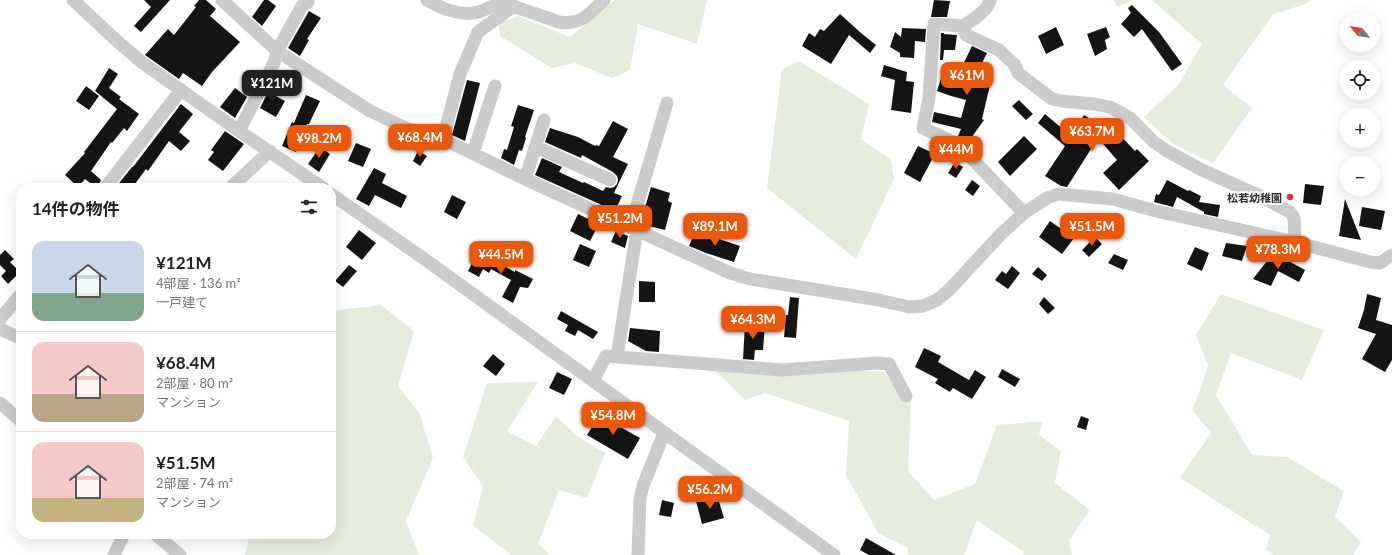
<!DOCTYPE html>
<html lang="ja">
<head>
<meta charset="utf-8">
<style>
	:root { --surface:#fff; --page:#f2f2f2; --text:#222; --muted:#767676; --line:#e0e0e0; --accent:#ea580c }
	body { margin:0; font-family:Lato,"Noto Sans JP",sans-serif; background:var(--page); color:var(--text); height:100vh; display:flex; flex-direction:column; font-size:15px; white-space:nowrap }
	* { box-sizing:border-box; margin:0 }
	p { font-size:13px; color:var(--muted) }
	.icon { flex:none; width:22px; height:22px; fill:none; stroke:currentColor; stroke-width:2; stroke-linecap:round; stroke-linejoin:round }
	.map { position:relative; flex:1; overflow:hidden }
	.panel { position:absolute; left:16px; top:183px; width:320px; height:356px; display:flex; flex-direction:column; background:var(--surface); border-radius:16px; box-shadow:0 4px 16px #0002 }
	.panel>* { flex:none }
	.needle { width:26px; rotate:300deg }
	.fabs { position:absolute; left:1340px; top:12px; display:grid; gap:8px }
	.fabs a { display:grid; place-items:center; width:40px; height:40px; border-radius:50%; background:var(--surface); box-shadow:0 4px 16px #0002; font-size:20px }
	.price { position:absolute; translate:-50% -34px; padding:0 9px; border-radius:8px; background:var(--accent); color:#fff; font-size:13px; line-height:26px; filter:drop-shadow(0 1px 2px #0008) }
	.price::after { content:''; position:absolute; left:50%; top:24px; width:12px; height:9px; margin-left:-6px; background:inherit; clip-path:polygon(0 0,100% 0,50% 100%) }
	.price.current { background:#222; color:#fff }
	ul { padding:0; list-style:none }
	li { display:flex; align-items:center; gap:12px; height:100px; padding:0 16px }
	li+li { border-top:1px solid var(--line) }
	li span { display:grid; place-items:center; flex:none; width:112px; height:80px; border-radius:12px; color:#555 }
	li>.icon { margin-inline-start:auto }
	span .icon { width:48px; height:48px; fill:#fffc; stroke-width:1 }
	li b { font-size:17px }
	h2 { display:flex; justify-content:space-between; align-items:center; height:48px; padding:0 16px; font-size:17px }
	.map>svg:first-child { display:block }
	.green { fill:#e6ecdb }
	.building { fill:#151515 }
	.lines { fill:none; stroke-linecap:round; stroke-linejoin:round }
	.minor { stroke:#cbcbcb; stroke-width:13 }
	.poi-dot { fill:#ee2846; stroke:#fff; stroke-width:1.5 }
	.labels { text-anchor:middle; dominant-baseline:central; stroke-width:4; stroke-linejoin:round; paint-order:stroke }
	.poi-label { font-size:11px; font-weight:bold; fill:#2e2e2e; stroke:#fff; text-anchor:end }
</style>
</head>
<body>
<div class="map">
<svg width="1392" height="555" viewBox="0 0 1392 555">
	<rect width="100%" height="100%" fill="#fff"/>
	<path class="green" d="M615,0H707L697,44L638,24L630,70L612,78L575,63L552,68L500,36L499,24L518,16L570,37Z
		M1113,0H1132L1118,7Z
		M1152,0H1310L1306,4L1273,14L1223,85L1252,108L1213,163L1173,144L1144,117L1178,85L1202,44Z
		M799,61L869,104L861,139L891,160L894,179L856,259L767,188L782,69Z
		M1221,294L1324,330L1302,380L1231,353L1216,395L1252,455L1287,457L1344,491L1335,517L1361,542L1353,555H1274L1266,550L1270,535L1180,478L1211,433L1192,410L1201,388L1208,365L1196,335Z
		M381,305L414,331L398,386L420,414L433,458L406,521L419,555H245L250,534H331V311Z
		M713,368L882,371L911,401L908,471L934,500L975,484L997,425L1043,421L1039,435L1061,451L1055,483L1090,510L1069,541L1072,555H1023L1024,552L977,520L964,555H908V548L878,533L846,475L849,421L765,393L745,400Z
		M538,382L507,431L536,446L556,416L577,436L605,453L587,498L559,490L538,544L550,555H512L473,526L483,486L463,457L487,383Z"/>
	<path class="building" d="M144,0H170L141,32L134,26L151,7Z
		M199,0H206L216,9L210,16L240,42L212,72L202,86L183,73L179,79L145,55L168,29L174,35L196,7L194,6Z
		M264,0H268L276,6L262,26L252,17Z
		M934,0L950,1L947,17H931Z
		M1132,5L1159,32L1182,64L1172,71L1142,29L1134,37L1121,24L1131,13L1128,8Z
		M309,11L321,18L307,39L309,40L300,56L288,48Z
		M840,14L861,33L876,45L870,53L849,35L831,64L802,46L809,33L815,37L820,29L824,31Z
		M1056,27L1064,45L1046,54L1038,36Z
		M1106,27L1110,37L1105,40L1107,49L1095,56L1087,34Z
		M902,28L926,29L925,42L915,41L914,58L900,57V53L890,47L895,32L901,37Z
		M941,33H944V34L957,35L955,50H944L943,60H940Z
		M972,46L987,53L975,77L991,81L982,119L984,120L969,141L958,136L961,129L932,122L934,112L961,118L966,100L951,96L937,91L941,78L953,81L952,87Z
		M884,65L907,72L906,81L914,82L911,113L891,110L895,80L881,76Z
		M109,68L118,74L109,88L121,97L119,99L139,114L127,131L124,128L112,143L111,142L91,171L101,180L97,188L85,179L78,187L65,175L85,153L84,152L94,139L117,109L95,91Z
		M467,80L480,83L465,141L452,135Z
		M86,86L99,96L89,110L76,101Z
		M235,88L247,97L235,118L220,107Z
		M268,92L285,101L276,117L260,108Z
		M306,95L320,101L309,124H307L296,152L282,146L292,122L294,123Z
		M1019,100L1033,114L1026,120L1012,106Z
		M181,104L193,114L179,132L190,141L181,151L169,141L148,171L146,169L132,188H115L132,167H133Z
		M518,105L534,110L525,137L526,138L522,151L519,150L514,165L501,158L504,149L507,150L514,127L511,126Z
		M1045,114L1071,136L1084,115L1113,133L1116,131L1135,151L1137,149L1149,161L1119,190L1103,173L1117,160L1098,138L1067,187L1061,186L1045,176L1065,146L1038,123Z
		M613,121L628,129L613,157L628,164L614,193L622,196L615,211L535,175L542,158L562,167L559,172L583,183L584,182L603,191L606,187L610,188L614,187L617,184L618,180L617,176L613,172L582,155L581,158L545,142L550,128L578,137L595,146L596,145L599,146Z
		M225,131L244,144L223,171L208,160L214,152L211,150Z
		M1024,136L1037,149L1010,176L998,162Z
		M356,143L371,149L363,167L348,161Z
		M918,146L935,154L920,182L904,173Z
		M320,147L330,154L319,172L308,164Z
		M418,151L427,156L420,166L413,161Z
		M955,162L963,167L956,178L948,173Z
		M374,168L386,174L382,183L407,196L401,208L375,195L369,206L356,199Z
		M972,180L980,186L973,196L965,190Z
		M1167,180L1188,191L1189,190L1201,196L1199,202L1220,205L1218,217L1204,214V212L1177,197L1173,207L1154,202L1156,194L1159,195Z
		M1305,184L1324,186L1321,205L1303,203Z
		M651,187L670,193L668,201L672,203L665,230L645,225L641,221Z
		M452,195L466,202L457,219L444,212Z
		M1345,199L1361,240L1339,236Z
		M1362,207L1385,211L1381,230L1359,226Z
		M578,214L599,224L590,241L570,231Z
		M1050,221L1074,238L1062,254L1039,237Z
		M359,230L376,243L362,260L346,247Z
		M616,231L628,236L625,248L611,242Z
		M695,232L718,241L719,239L740,246L734,262L706,253L689,246Z
		M1095,237L1102,244L1089,257L1082,250Z
		M1226,243L1247,246L1242,261L1222,256Z
		M580,244L596,251L589,267L573,260Z
		M1195,247L1209,253L1202,271L1187,264Z
		M5,250L14,259L10,262L20,272L8,284L1,276L6,271L0,265V255Z
		M478,252L515,272V270L533,279L528,288L520,287L513,303L502,297L511,280L491,269L489,273L483,269L479,277L468,271Z
		M1274,252L1284,255L1283,258L1305,270L1299,282L1278,271L1271,286L1253,279Z
		M1114,254L1128,260L1123,270L1108,263Z
		M349,265L357,271L343,287L335,281Z
		M1012,266L1020,273L1008,289L995,280L1002,271L1006,274Z
		M1038,267L1047,275L1042,281L1032,274Z
		M639,281L655,282V302H639Z
		M1367,294L1381,298L1376,320L1392,325V360L1385,372L1362,359L1376,334L1358,328L1364,310Z
		M790,297L799,298L796,338L784,337L786,315H788Z
		M1044,297L1055,308L1048,314L1039,304Z
		M561,311L598,332L593,339L578,330L575,336L565,331L568,325L557,319Z
		M745,324L765,325L763,350H755L754,360L743,359Z
		M630,328L660,331L659,352L646,351L628,341Z
		M924,348L941,356L938,362L969,380L975,370L986,377L972,399L953,388L950,392L935,383L938,379L915,367Z
		M493,354L505,364L496,376L483,366Z
		M1002,369L1020,379L1015,387L998,377Z
		M557,372L572,379L564,395L549,388Z
		M602,411L617,421L615,424L640,438L628,459L587,435Z
		M1081,416L1089,419L1086,430L1077,427Z
		M717,495L724,518L702,524L696,501Z
		M662,500L674,503L671,517L659,515Z
		M866,538L896,555H869L860,550Z"/>
	<g class="lines">
		<path class="minor" d="M73,0L117,41L144,64L239,131L323,188
			M222,0L277,51L370,111L408,129L443,139L525,179L730,273L750,279L879,300L909,307L923,306L937,300L949,290L1001,234L1024,213L1047,198L1058,194L1113,199L1156,211L1295,242L1370,262L1380,263L1392,255
			M427,0C440,8 462,17 478,12C486,10 494,5 501,2L559,22C582,25 589,14 604,0
			M990,0C988,11 972,20 963,26L966,35L999,50L1015,65L1018,73L1052,99L1061,101L1094,104L1109,107L1120,112L1131,119L1154,142L1167,151L1202,170L1260,196L1290,212L1294,218L1295,242
			M963,26L934,24L929,98L923,128L959,145L1024,213
			M239,131L274,63L277,51L302,6L308,2
			M443,139L460,74L478,32L514,6
			M536,147L610,180
			M473,153L495,86
			M525,179L544,120
			M105,188L181,90
			M230,188L270,151
			M331,194L423,258L834,555
			M0,319L21,294
			M0,329L20,338L21,337
			M617,357L637,230L632,222L667,103
			M593,381L606,356L782,370L877,363L889,364L906,396
			M0,403L21,421
			M155,534L180,555
			M114,555L124,534
			M638,555L640,498L643,486L664,433"/>
	</g>
	<circle class="poi-dot" cx="1290" cy="197" r="4"/>
	<g class="labels">
		<g class="poi-label">
			<text x="1282" y="197">松若幼稚園</text>
		</g>
	</g>
</svg>
<div class="fabs">
<a><svg class="needle" viewBox="-14 -14 28 28"><path d="M0-13l5 13h-10z" fill="#e53935"/><path d="M0 13l5-13h-10z" fill="#767676"/></svg></a>
<a><svg class="icon" aria-label="locate" viewBox="0 0 24 24"><circle cx="12" cy="12" r="6"/><path d="M12 2v4M12 18v4M2 12h4M18 12h4"/></svg></a>
<a>+</a>
<a>−</a>
</div>
<b class="price" style="left:967px;top:96px">¥61M</b>
<b class="price current" style="left:272px;top:104px">¥121M</b>
<b class="price" style="left:1092px;top:152px">¥63.7M</b>
<b class="price" style="left:420px;top:158px">¥68.4M</b>
<b class="price" style="left:319px;top:159px">¥98.2M</b>
<b class="price" style="left:956px;top:170px">¥44M</b>
<b class="price" style="left:620px;top:239px">¥51.2M</b>
<b class="price" style="left:715px;top:247px">¥89.1M</b>
<b class="price" style="left:1092px;top:247px">¥51.5M</b>
<b class="price" style="left:1278px;top:270px">¥78.3M</b>
<b class="price" style="left:501px;top:275px">¥44.5M</b>
<b class="price" style="left:753px;top:340px">¥64.3M</b>
<b class="price" style="left:613px;top:436px">¥54.8M</b>
<b class="price" style="left:710px;top:510px">¥56.2M</b>
<section class="panel">
<h2>14件の物件<svg class="icon" aria-label="filters" viewBox="0 0 24 24"><path d="M4 7h16M4 17h16"/><circle cx="9" cy="7" r="2"/><circle cx="15" cy="17" r="2"/></svg></h2>
<ul>
<li><span style="background:linear-gradient(#c9d6e8 65%,#7fa58c 0)"><svg class="icon" aria-label="home" viewBox="0 0 24 24"><path d="M3 11l9-7 9 7M6 9v11h12V9"/></svg></span><div><b>¥121M</b><p>4部屋 · 136 m²</p><p>一戸建て</p></div></li>
<li><span style="background:linear-gradient(#f6c9c9 65%,#b9a48a 0)"><svg class="icon" aria-label="home" viewBox="0 0 24 24"><path d="M3 11l9-7 9 7M6 9v11h12V9"/></svg></span><div><b>¥68.4M</b><p>2部屋 · 80 m²</p><p>マンション</p></div></li>
<li><span style="background:linear-gradient(#f6c9c9 70%,#c2b280 0)"><svg class="icon" aria-label="home" viewBox="0 0 24 24"><path d="M3 11l9-7 9 7M6 9v11h12V9"/></svg></span><div><b>¥51.5M</b><p>2部屋 · 74 m²</p><p>マンション</p></div></li>
</ul>
</section>
</div>
</body>
</html>
